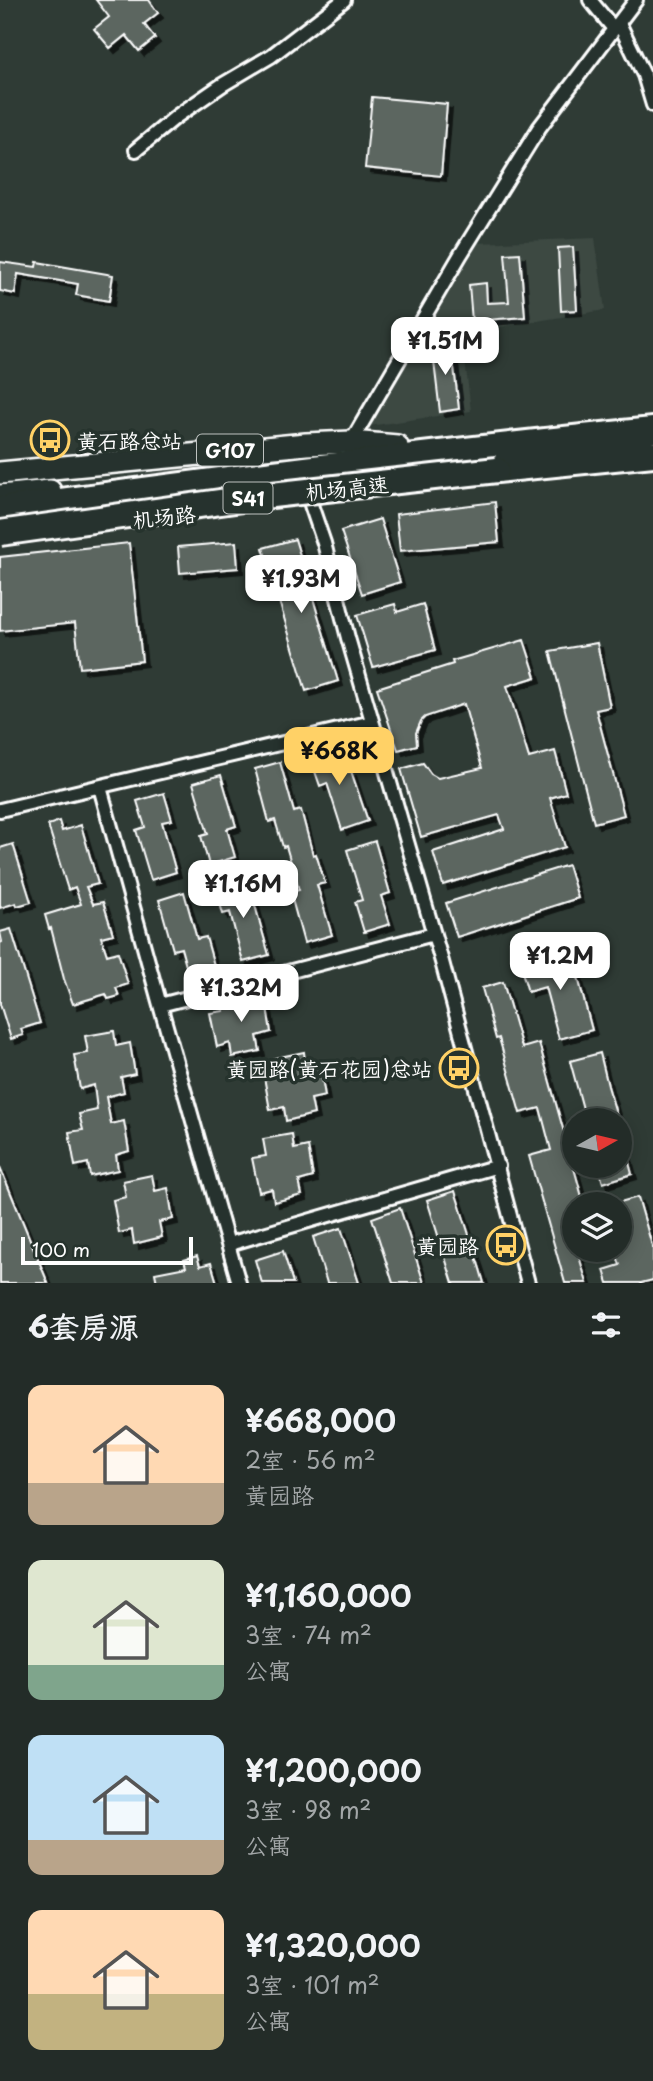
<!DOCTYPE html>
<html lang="zh">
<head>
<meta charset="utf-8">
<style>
	:root { --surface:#232c28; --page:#2b3430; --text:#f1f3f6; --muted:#a3a7a8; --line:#404845; --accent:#ffd166 }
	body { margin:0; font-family:"Playpen Sans","LXGW WenKai TC",sans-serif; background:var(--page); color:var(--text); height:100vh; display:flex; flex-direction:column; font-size:26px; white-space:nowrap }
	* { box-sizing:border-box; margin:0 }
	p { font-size:23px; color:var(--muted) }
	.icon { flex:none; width:38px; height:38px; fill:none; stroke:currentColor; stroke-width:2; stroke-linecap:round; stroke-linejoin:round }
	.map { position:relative; height:1283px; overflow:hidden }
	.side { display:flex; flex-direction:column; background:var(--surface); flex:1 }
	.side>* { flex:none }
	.needle { width:46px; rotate:82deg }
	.buttons { position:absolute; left:562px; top:1108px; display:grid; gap:14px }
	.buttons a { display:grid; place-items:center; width:70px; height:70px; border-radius:50%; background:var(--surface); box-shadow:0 4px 18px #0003,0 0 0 2px var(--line); font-size:35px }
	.scale { position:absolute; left:21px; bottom:18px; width:172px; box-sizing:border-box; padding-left:7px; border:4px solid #fff; border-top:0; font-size:19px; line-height:24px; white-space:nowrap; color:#fff; -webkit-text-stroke:5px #26332d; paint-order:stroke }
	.price { position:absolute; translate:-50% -60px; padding:0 16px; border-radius:14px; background:#fff; color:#222; font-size:23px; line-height:46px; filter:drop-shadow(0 2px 4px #0008) }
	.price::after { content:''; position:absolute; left:50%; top:42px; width:21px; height:16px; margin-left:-10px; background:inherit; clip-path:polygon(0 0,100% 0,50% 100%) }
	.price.current { background:var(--accent); color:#111 }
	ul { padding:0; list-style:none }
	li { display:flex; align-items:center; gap:21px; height:175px; padding:0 28px }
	li span { display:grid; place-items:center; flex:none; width:196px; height:140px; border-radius:14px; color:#555 }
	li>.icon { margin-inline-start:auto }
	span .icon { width:84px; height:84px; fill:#fffc; stroke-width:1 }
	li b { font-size:30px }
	h2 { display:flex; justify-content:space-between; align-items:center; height:84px; padding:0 28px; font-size:30px }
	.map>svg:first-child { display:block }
	.built { fill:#3c4842 }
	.building { fill:#5b6661; stroke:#fff; stroke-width:2; filter:url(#shadow) }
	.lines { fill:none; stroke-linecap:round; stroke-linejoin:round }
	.minor-casing { stroke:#fff; stroke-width:18 }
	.trunk-casing { stroke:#fff; stroke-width:26 }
	.motorway-casing { stroke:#fff; stroke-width:30 }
	.minor { stroke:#26332d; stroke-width:12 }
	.trunk { stroke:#26332d; stroke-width:21 }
	.motorway { stroke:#26332d; stroke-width:24 }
	.motorway-bridge-casing { stroke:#fff; stroke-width:30; stroke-linecap:butt }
	.motorway-bridge { stroke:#26332d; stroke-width:24 }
	.labels { text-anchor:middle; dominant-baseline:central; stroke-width:7; stroke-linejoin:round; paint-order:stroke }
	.shield { fill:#26332d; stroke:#bec2c0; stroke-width:2 }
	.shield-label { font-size:19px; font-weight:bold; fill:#fff }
	.poi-label { font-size:21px; fill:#fff; stroke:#26332d; text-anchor:end }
	.street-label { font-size:21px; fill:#fff; stroke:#26332d }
</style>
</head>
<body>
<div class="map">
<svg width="653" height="1283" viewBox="0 0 653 1283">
	<defs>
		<filter id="shadow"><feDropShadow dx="5" dy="5" stdDeviation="0" flood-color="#0009"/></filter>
	</defs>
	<rect width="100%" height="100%" fill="#2f3b35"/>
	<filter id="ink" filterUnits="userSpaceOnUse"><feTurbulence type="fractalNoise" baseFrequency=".0143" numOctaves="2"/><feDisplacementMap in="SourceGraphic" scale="14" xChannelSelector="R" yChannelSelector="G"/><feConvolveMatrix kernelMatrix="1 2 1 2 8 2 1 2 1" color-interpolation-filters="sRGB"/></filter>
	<g filter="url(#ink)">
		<path class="built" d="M595,238L605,310L462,333L471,411L369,426L478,243Z"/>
		<path class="building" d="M96,0H149L158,13L144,24L155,38L139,51L126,35L110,48L94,29L109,17Z
			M372,97L447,104L441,176L365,168Z
			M573,247L577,310L561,311L558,248Z
			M520,253L525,317L472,321L469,285L486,283L487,303L509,302L505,254Z
			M0,262L36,267L37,262L113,275L109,301L76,295L78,284L18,274L15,294L0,291Z
			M451,343L459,409L440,412L432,345Z
			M495,502L499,542L400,551L396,514Z
			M380,519L400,582L362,594L341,531Z
			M295,539L338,681L306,691L263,548Z
			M236,542L238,568L180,573L178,547Z
			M129,543L142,661L80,668L75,623L0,631V557Z
			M395,604L397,612L423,604L435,650L373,667L357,615Z
			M524,640L536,677L507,686L529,758L555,751L566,793L550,798L565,847L443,885L433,852L504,829L499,815L421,837L401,769L423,763L431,774L438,778L482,768L464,704L425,717L421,721L416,733L417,745L398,750L377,688L453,664L452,661Z
			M597,643L610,707L596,710L624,815L594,823L550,651Z
			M335,746L344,773L351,771L368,821L342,830L327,783L320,786L309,754Z
			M280,762L294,812L301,810L313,855L316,854L325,883L317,885L332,935L304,943L290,892L299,890L286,846L283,847L275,820L269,822L255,769Z
			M221,775L236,826L227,829L235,857L209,865L201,836L208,834L193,783Z
			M164,793L172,820L162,822L176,872L151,880L136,830L145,827L137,801Z
			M59,821L62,831L81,825L98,884L86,887L93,904L103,902L113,934L101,937L107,955L118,952L128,984L116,988L119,996L108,999L106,994L73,1004L64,979L51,928L49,929L45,915L81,904L75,887L68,890L48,825Z
			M375,841L390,893L381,896L390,924L364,932L355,902L362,900L347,850Z
			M13,844L31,902L17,906L16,903L0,908V848Z
			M568,865L578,898L457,937L446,903Z
			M240,879L247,904L254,902L269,955L243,962L230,912L223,914L215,886Z
			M184,892L197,939L206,937L215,969L189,977L181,948L173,950L159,900Z
			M11,929L40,1023L21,1029L23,1035L11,1039L0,1004V943L2,942L0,932Z
			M571,951L592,1030L559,1039L545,987L528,992L520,965Z
			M503,982L522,1048L539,1043L584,1204H574V1211L567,1213L574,1237V1250H577L587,1283H565L529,1156L551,1150L540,1108L520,1113L499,1038L496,1039L482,988Z
			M250,991L253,1004L266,1001L271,1032L257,1036L260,1051L232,1057L230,1043L217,1047L210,1013L224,1011L222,998Z
			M114,1031L116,1046L130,1043L135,1074L121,1077L124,1092L106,1097L111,1124L124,1121L129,1151L116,1155L118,1170L90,1176L88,1163L75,1166L69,1132L83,1130L79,1114L97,1110L94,1085L80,1089L74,1055L88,1053L85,1036Z
			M304,1052L306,1068L320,1065L325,1096L311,1099L314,1114L286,1121L284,1107L270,1110L264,1077L278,1074L275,1058Z
			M600,1053L608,1086L618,1120H586L570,1061Z
			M292,1134L294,1149L308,1146L313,1177L299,1181L302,1195L274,1202L272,1189L259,1192L252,1158L266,1156L263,1139Z
			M622,1137L632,1174L603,1183L598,1166H620V1138Z
			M0,1167L48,1283H0Z
			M152,1175L155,1191L168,1188L173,1219L159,1222L162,1237L134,1244L132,1230L119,1233L113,1200L126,1197L123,1181Z
			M455,1191L480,1269L484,1283H453L427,1200Z
			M638,1197L653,1249V1280L641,1283H608L604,1270L620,1265L615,1250H620V1202Z
			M400,1208L424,1283H393L372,1218Z
			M341,1228L359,1283H327L313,1237Z
			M283,1251L293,1283H262L255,1260Z
			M197,1256L200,1266L211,1263L217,1283H157L155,1273L186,1267L184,1260Z"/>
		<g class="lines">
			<defs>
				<path id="minor" d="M590,0L614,29
					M619,23L644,75L653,105
					M136,150L177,116L222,85L271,56L344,0
					M351,442L461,254L539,128L636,0
					M309,499L324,543L348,638L442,962L528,1283
					M100,787L160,1005L239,1283
					M0,810L372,722
					M160,1005L434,934
					M229,1244L498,1166"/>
				<path id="trunk" d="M0,473L306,444L351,442L397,446
					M0,496L50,491"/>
				<path id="motorway" d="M497,470L653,454
					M0,509C217,480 435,451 653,430"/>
			</defs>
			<use href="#minor" class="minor-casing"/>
			<use href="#trunk" class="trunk-casing"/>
			<use href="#motorway" class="motorway-casing"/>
			<use href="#minor" class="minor"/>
			<use href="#trunk" class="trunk"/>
			<use href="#motorway" class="motorway"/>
			<defs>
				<path id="motorway-bridge" d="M0,533L263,496L497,470"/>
			</defs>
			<use href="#motorway-bridge" class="motorway-bridge-casing"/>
			<use href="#motorway-bridge" class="motorway-bridge"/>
		</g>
	</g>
	<defs>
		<symbol id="bus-ring" viewBox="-11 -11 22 22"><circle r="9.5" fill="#26332d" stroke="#ffd166" stroke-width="1.5"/><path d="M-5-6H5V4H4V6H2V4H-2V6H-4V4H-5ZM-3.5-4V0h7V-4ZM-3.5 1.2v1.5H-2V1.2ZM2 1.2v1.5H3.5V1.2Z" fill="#ffd166"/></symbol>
	</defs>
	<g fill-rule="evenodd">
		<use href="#bus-ring" x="28" y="418" width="44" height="44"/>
		<use href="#bus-ring" x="437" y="1046" width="44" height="44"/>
		<use href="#bus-ring" x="484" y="1223" width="44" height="44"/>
	</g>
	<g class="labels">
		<g class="shield">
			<rect x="197" y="434.5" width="66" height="31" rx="5"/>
			<rect x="223.5" y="482.5" width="49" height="31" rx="5"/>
		</g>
		<g class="shield-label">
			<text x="230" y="450">G107</text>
			<text x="248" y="498">S41</text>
		</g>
		<g class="poi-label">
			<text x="77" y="440" text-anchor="start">黄石路总站</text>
			<text x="432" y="1068">黄园路(黄石花园)总站</text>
			<text x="479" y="1245">黄园路</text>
		</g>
		<g class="street-label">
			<text transform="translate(347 487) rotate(-6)">机场高速</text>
			<text transform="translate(164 516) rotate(-6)">机场路</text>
		</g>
	</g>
</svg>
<div class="buttons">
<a><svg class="needle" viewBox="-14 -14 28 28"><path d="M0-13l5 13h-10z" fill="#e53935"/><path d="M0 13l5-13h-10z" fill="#a3a7a8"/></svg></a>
<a><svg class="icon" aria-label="layers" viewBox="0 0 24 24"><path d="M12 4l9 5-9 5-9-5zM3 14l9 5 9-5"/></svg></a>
</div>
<div class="scale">100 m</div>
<b class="price" style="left:445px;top:377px">¥1.51M</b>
<b class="price" style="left:301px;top:615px">¥1.93M</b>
<b class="price current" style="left:339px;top:787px">¥668K</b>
<b class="price" style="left:243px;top:920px">¥1.16M</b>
<b class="price" style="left:560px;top:992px">¥1.2M</b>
<b class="price" style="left:241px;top:1024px">¥1.32M</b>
</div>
<section class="side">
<h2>6套房源<svg class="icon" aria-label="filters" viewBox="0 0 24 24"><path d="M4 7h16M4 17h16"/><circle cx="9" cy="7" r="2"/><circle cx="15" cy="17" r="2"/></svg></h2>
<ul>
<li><span style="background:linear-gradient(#ffd9b3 70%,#b9a48a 0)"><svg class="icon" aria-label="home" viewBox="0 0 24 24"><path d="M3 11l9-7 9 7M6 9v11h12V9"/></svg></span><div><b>¥668,000</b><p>2室 · 56 m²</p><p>黄园路</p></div></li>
<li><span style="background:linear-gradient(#dfe7d0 75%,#7fa58c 0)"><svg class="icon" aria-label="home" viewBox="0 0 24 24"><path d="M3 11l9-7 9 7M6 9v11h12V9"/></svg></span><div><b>¥1,160,000</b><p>3室 · 74 m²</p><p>公寓</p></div></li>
<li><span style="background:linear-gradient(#bfe0f5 75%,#b9a48a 0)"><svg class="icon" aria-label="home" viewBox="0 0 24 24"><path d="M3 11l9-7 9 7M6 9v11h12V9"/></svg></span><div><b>¥1,200,000</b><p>3室 · 98 m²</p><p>公寓</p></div></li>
<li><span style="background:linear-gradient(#ffd9b3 60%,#c2b280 0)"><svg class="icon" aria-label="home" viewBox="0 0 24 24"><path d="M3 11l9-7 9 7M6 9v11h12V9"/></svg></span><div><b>¥1,320,000</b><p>3室 · 101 m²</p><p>公寓</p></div></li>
</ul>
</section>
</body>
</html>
